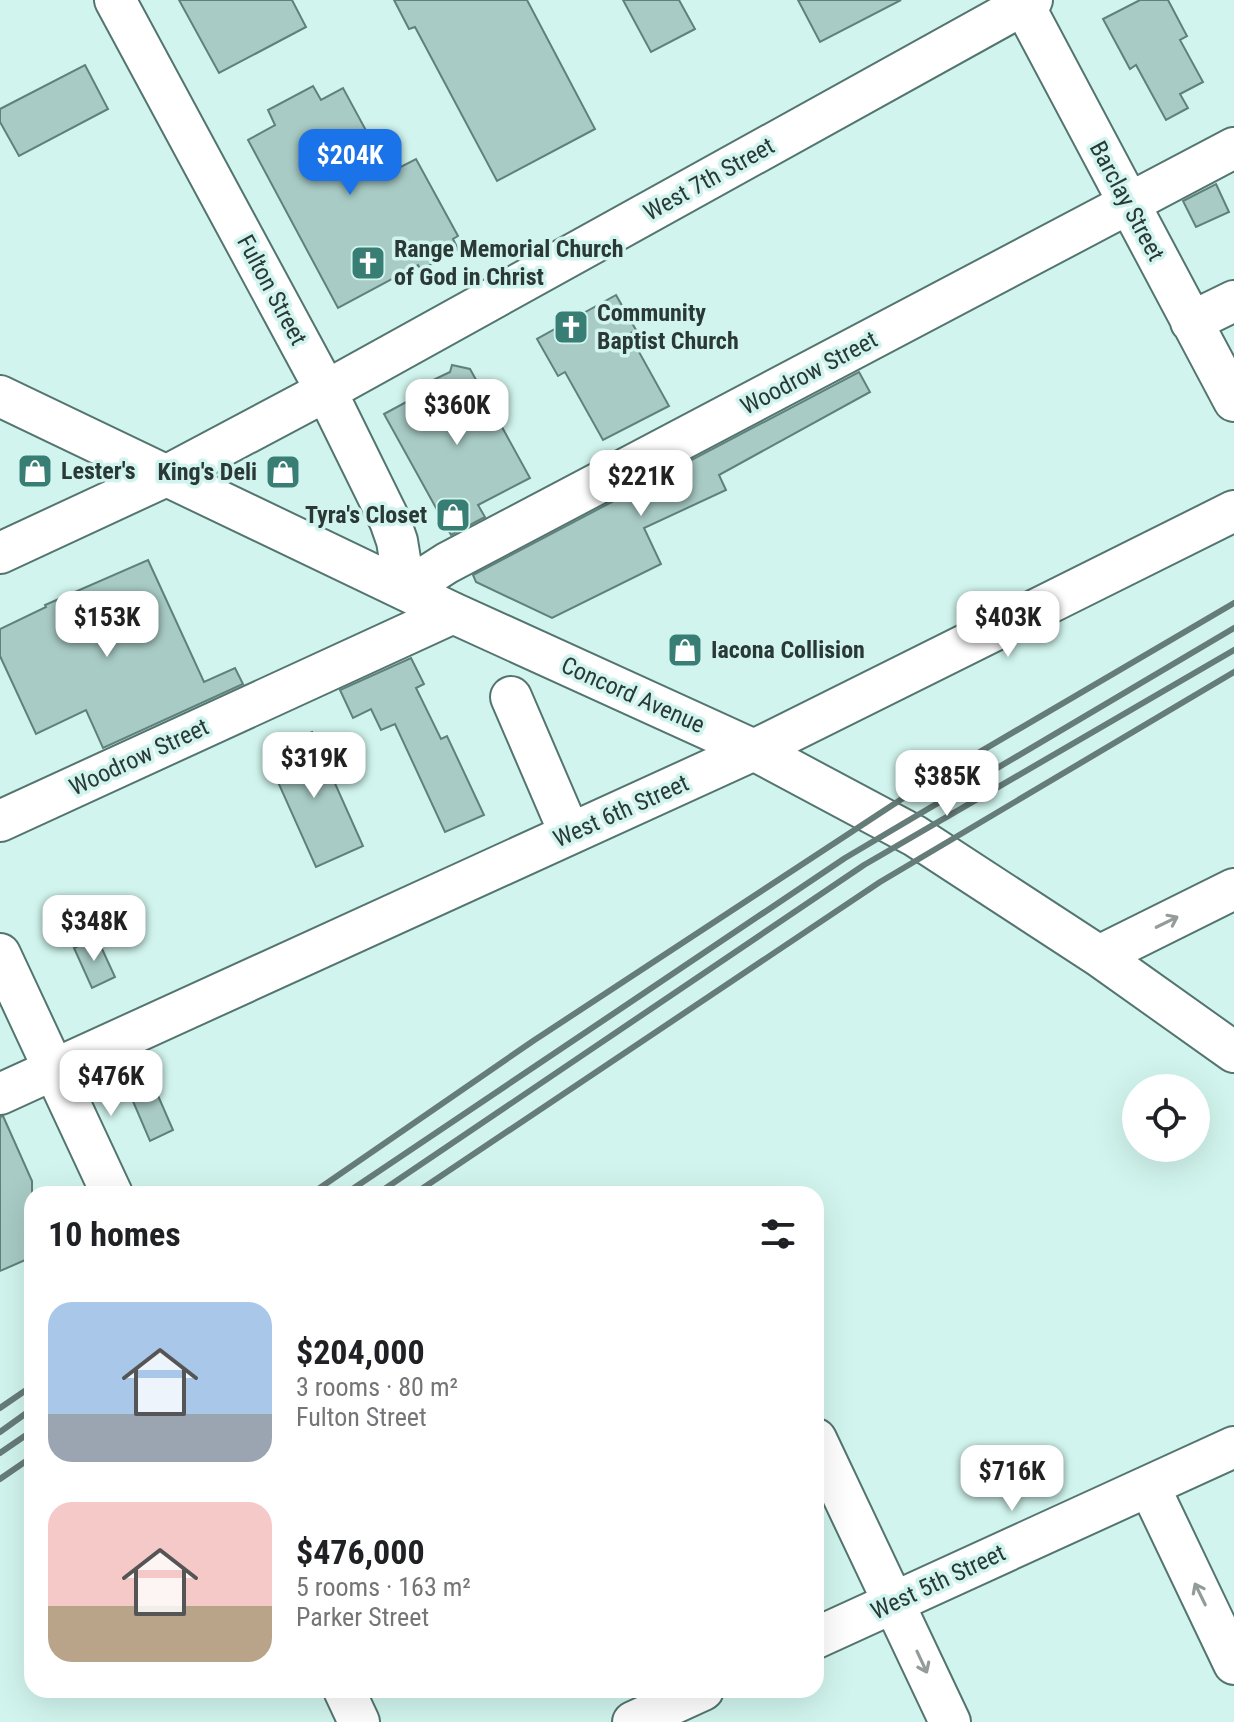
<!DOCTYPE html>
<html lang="en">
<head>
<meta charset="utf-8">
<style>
	:root { --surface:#fff; --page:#f6f6f6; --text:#202124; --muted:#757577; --accent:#1a73e8 }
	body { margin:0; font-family:"Roboto Condensed",sans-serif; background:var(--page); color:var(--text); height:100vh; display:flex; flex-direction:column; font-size:30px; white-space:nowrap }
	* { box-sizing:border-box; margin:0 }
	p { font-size:26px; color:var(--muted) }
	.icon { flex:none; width:44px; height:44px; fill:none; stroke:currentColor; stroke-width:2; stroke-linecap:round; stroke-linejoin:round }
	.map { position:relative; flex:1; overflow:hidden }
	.details { position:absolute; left:24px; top:1186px; width:800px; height:512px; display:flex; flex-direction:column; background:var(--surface); border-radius:24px; box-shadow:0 8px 32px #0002 }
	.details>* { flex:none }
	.buttons { position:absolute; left:1122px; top:1074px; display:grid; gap:16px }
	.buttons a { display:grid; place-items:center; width:88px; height:88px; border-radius:50%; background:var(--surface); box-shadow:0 8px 32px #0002; font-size:40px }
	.price { position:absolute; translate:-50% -68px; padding:0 18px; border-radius:16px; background:#fff; color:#222; font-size:26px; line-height:52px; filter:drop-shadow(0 2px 4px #0008) }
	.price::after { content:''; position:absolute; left:50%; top:48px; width:24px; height:18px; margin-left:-12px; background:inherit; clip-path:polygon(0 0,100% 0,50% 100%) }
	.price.selected { background:var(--accent); color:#fff }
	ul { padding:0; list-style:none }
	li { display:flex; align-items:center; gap:24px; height:200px; padding:0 24px }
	li span { display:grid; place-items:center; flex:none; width:224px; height:160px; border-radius:24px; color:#555 }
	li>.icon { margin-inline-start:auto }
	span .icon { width:96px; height:96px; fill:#fffc; stroke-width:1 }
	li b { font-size:34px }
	h2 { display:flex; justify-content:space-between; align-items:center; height:96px; padding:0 24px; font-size:34px }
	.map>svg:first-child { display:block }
	.building { fill:#a8cbc5; stroke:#60817b; stroke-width:2 }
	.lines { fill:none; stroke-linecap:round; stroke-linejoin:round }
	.minor-casing { stroke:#54756f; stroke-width:44 }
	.minor { stroke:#fff; stroke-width:40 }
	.rail { stroke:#667c78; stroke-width:6 }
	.oneway { stroke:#949c9a }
	.labels { text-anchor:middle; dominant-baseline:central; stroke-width:7; stroke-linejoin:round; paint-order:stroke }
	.street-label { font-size:24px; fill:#2a3836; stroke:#d1f5ee }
	.poi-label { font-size:24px; font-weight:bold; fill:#2a3836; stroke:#d1f5ee; text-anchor:start }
</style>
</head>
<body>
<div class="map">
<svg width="1234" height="1722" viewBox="0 0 1234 1722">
	<rect width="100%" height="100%" fill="#d1f5ee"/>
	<path class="building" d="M179,0H292L306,27L219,73Z
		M394,0H527L595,129L497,181L415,27L409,29Z
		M623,0H679L695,29L651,52Z
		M798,0H901L820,42Z
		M1140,0H1168L1187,36L1180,40L1203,82L1180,94L1188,108L1166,120L1136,65L1130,69L1103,19Z
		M85,65L108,109L19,156L0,122V109Z
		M313,86L321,100L343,88L389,173L416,159L458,236L453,239L458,249L421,270L418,265L338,308L248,140L275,125L268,110Z
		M1216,184L1229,212L1196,227L1183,201Z
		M616,295L636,330L629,334L669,406L603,440L565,372L558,376L537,339Z
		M452,365L470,369L530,478L478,505L485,517L451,535L384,414L425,392L429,382L450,372Z
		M859,372L870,392L719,475L726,490L644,528L661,564L552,618L476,582L473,575Z
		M148,560L204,682L235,668L243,684L103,748L86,710L36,734L0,656V629L46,607L45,605Z
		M411,658L424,684L416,688L441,739L447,736L484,815L445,832L395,724L381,730L371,709L353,718L340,690Z
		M312,732L363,846L316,867L265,753Z
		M97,938L115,977L92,988L74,948Z
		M149,1075L173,1130L150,1141L126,1085Z
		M3,1116L32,1181V1257L0,1271V1117Z"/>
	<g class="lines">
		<defs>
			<path id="minor" d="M115,0L326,391L390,521L397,541L405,590L447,563L1234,148
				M1021,0L1234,401
				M1191,322L1234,301
				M0,396L453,613L754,750L915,836L1099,956L1234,1052
				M0,553L166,476L326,391L1032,0
				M511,697L570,834
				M0,821L453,613
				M0,954L112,1194
				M1099,956L1234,889
				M0,1094L754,750L1234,511
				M816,1439L950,1722
				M1149,1486L1234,1664
				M816,1638L1234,1447
				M344,1690L359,1722
				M633,1722L703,1690"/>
		</defs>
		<use href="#minor" class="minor-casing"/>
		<use href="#minor" class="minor"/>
		<path class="rail" d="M311,1194L533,1041L920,787L1234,603
			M345,1194L845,858L1234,628
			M377,1194L864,865L1234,650
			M414,1194L880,882L1234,672
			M0,1408L32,1386
			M0,1432L32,1409
			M0,1453L32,1431
			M0,1479L32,1457"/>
	</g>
	<defs><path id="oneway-shaft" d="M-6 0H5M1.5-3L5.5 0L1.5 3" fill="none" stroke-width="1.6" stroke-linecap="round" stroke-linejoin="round" transform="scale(2)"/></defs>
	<g class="oneway">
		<use href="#oneway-shaft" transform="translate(1167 922) rotate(-26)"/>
		<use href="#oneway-shaft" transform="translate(1200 1594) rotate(-116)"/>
		<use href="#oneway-shaft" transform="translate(922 1662) rotate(65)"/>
	</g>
	<defs>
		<symbol id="church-square" viewBox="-11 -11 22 22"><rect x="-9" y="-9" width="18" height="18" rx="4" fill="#387e74" stroke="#d1f5ee"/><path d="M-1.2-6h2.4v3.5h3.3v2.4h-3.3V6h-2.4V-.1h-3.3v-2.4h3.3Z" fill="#fff"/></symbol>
		<symbol id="shop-square" viewBox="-11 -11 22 22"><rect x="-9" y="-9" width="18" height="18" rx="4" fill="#387e74" stroke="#d1f5ee"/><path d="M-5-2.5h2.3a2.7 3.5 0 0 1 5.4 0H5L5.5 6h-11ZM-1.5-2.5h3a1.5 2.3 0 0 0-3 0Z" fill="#fff"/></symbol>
	</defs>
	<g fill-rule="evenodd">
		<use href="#church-square" x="348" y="243" width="40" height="40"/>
		<use href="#church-square" x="551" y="307" width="40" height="40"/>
		<use href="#shop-square" x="15" y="451" width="40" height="40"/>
		<use href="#shop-square" x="263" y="452" width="40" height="40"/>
		<use href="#shop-square" x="433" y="495" width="40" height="40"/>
		<use href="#shop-square" x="665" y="630" width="40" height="40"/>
	</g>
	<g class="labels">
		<g class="street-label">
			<text transform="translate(709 179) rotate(-29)">West 7th Street</text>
			<text transform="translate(1127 201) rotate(62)">Barclay Street</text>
			<text transform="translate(272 290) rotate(62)">Fulton Street</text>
			<text transform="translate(809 373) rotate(-28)">Woodrow Street</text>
			<text transform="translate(633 695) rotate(24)">Concord Avenue</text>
			<text transform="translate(139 757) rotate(-25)">Woodrow Street</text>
			<text transform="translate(621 811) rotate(-24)">West 6th Street</text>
			<text transform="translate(938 1582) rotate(-25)">West 5th Street</text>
		</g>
		<g class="poi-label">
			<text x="394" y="249">Range Memorial Church<tspan x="394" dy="28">of God in Christ</tspan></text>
			<text x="597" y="313">Community<tspan x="597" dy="28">Baptist Church</tspan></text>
			<text x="61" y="471">Lester's</text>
			<text x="257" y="472" text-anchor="end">King's Deli</text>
			<text x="427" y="515" text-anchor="end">Tyra's Closet</text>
			<text x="711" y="650">Iacona Collision</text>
		</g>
	</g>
</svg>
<div class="buttons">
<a><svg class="icon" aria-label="locate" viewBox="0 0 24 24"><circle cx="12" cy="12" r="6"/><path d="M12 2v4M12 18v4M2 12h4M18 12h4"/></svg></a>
</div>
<b class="price selected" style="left:350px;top:197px">$204K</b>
<b class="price" style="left:457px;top:447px">$360K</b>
<b class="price" style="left:641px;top:518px">$221K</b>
<b class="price" style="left:107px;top:659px">$153K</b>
<b class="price" style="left:1008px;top:659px">$403K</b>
<b class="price" style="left:314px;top:800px">$319K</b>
<b class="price" style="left:947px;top:818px">$385K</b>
<b class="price" style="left:94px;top:963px">$348K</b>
<b class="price" style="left:111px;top:1118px">$476K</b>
<b class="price" style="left:1012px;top:1513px">$716K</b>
<section class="details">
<h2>10 homes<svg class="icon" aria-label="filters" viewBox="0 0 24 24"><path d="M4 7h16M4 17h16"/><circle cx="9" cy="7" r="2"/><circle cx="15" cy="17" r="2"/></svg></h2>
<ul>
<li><span style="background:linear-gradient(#a9c7e8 70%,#9aa5b1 0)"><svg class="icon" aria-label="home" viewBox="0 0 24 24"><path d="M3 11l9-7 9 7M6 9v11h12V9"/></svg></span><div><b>$204,000</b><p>3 rooms · 80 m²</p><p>Fulton Street</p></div></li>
<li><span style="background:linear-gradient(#f6c9c9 65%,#b9a48a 0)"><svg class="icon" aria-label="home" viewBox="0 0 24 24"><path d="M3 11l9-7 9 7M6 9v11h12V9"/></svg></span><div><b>$476,000</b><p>5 rooms · 163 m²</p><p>Parker Street</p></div></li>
</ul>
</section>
</div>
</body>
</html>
